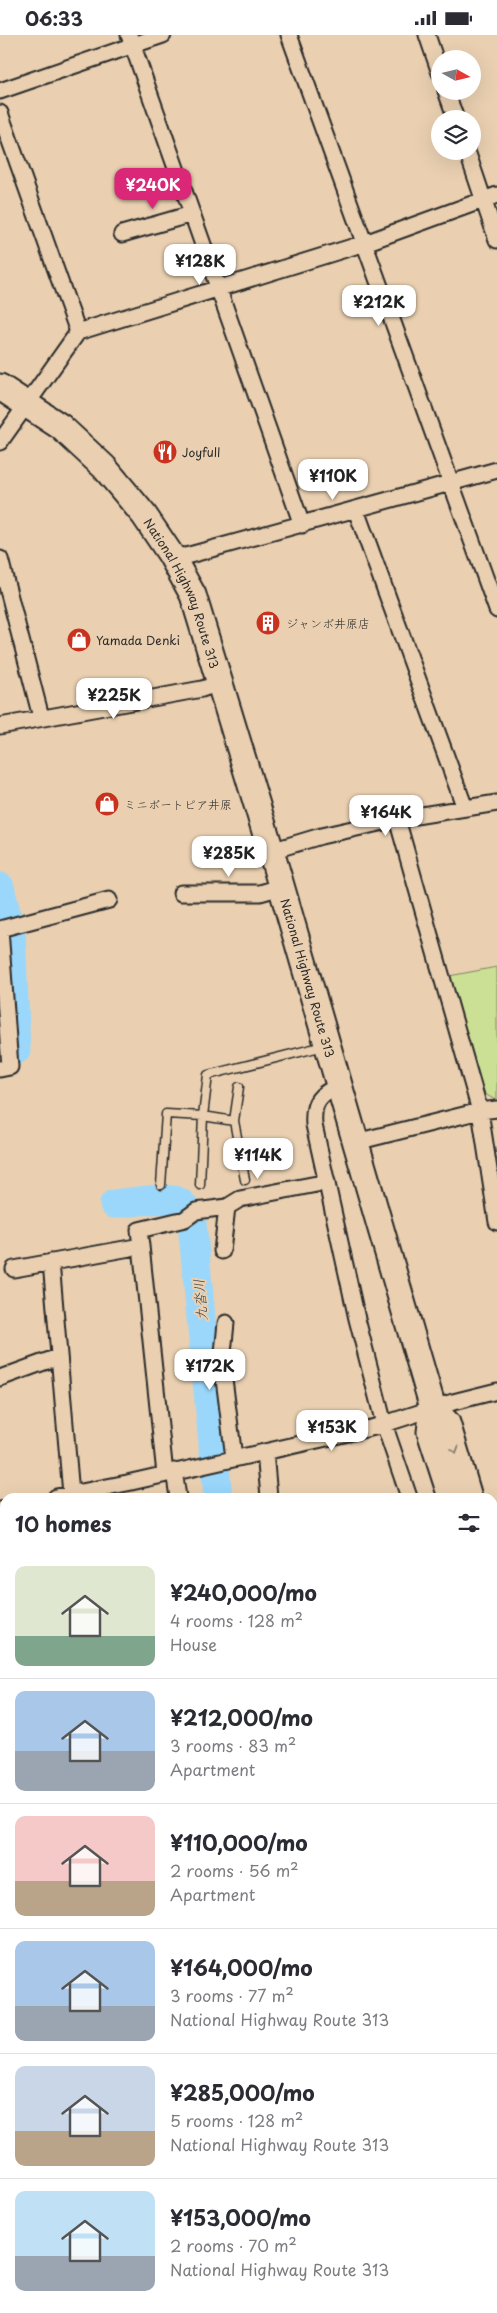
<!DOCTYPE html>
<html lang="en">
<head>
<meta charset="utf-8">
<style>
	:root { --surface:#fff; --page:#f7f7f7; --text:#2b2b33; --muted:#7c7c81; --line:#e1e1e2; --accent:#db2777 }
	body { margin:0; font-family:"Playpen Sans","Klee One",sans-serif; background:var(--page); color:var(--text); height:100vh; display:flex; flex-direction:column; font-size:19px; white-space:nowrap }
	* { box-sizing:border-box; margin:0 }
	p { font-size:16px; color:var(--muted) }
	.icon { flex:none; width:28px; height:28px; fill:none; stroke:currentColor; stroke-width:2; stroke-linecap:round; stroke-linejoin:round }
	.map { position:relative; flex:1; overflow:hidden }
	.drawer { position:absolute; left:0px; top:1458px; width:498px; height:821px; display:flex; flex-direction:column; background:var(--surface); border-radius:15px 15px 0 0; box-shadow:0 5px 20px #0002 }
	.drawer>* { flex:none }
	.needle { width:32px; rotate:98deg }
	.fabs { position:absolute; left:431px; top:15px; display:grid; gap:10px }
	.fabs a { display:grid; place-items:center; width:50px; height:50px; border-radius:50%; background:var(--surface); box-shadow:0 5px 20px #0002; font-size:25px }
	.price { position:absolute; translate:-50% -42px; padding:0 11px; border-radius:10px; background:#fff; color:#222; font-size:16px; line-height:32px; filter:drop-shadow(0 1px 2px #0008) }
	.price::after { content:''; position:absolute; left:50%; top:30px; width:15px; height:11px; margin-left:-8px; background:inherit; clip-path:polygon(0 0,100% 0,50% 100%) }
	.price.active { background:var(--accent); color:#fff }
	ul { padding:0; list-style:none }
	li { display:flex; align-items:center; gap:15px; height:125px; padding:0 15px }
	li+li { border-top:1px solid var(--line) }
	li span { display:grid; place-items:center; flex:none; width:140px; height:100px; border-radius:10px; color:#555 }
	li>.icon { margin-inline-start:auto }
	span .icon { width:60px; height:60px; fill:#fffc; stroke-width:1 }
	li b { font-size:21px }
	h2 { display:flex; justify-content:space-between; align-items:center; height:60px; padding:0 15px; font-size:21px }
	.status { display:flex; justify-content:space-between; align-items:center; height:35px; padding:0 25px; background:var(--surface); direction:ltr }
	.status svg { height:14px; fill:currentColor }
	.map>svg:first-child { display:block }
	.green { fill:#cbe095; stroke:#7b8660 }
	.lines { fill:none; stroke-linecap:round; stroke-linejoin:round }
	.stream { stroke:#6e92a8; stroke-width:5 }
	.river { stroke:#9ad7fb; stroke-width:29 }
	.service-casing { stroke:#2b2b2b; stroke-width:11 }
	.minor-casing { stroke:#2b2b2b; stroke-width:19 }
	.trunk-casing { stroke:#2b2b2b; stroke-width:29 }
	.service { stroke:#ead0b1; stroke-width:8 }
	.minor { stroke:#ead0b1; stroke-width:15 }
	.trunk { stroke:#ead0b1; stroke-width:25 }
	.oneway { stroke:#8a7e6e }
	.labels { text-anchor:middle; dominant-baseline:central; stroke-width:4; stroke-linejoin:round; paint-order:stroke }
	.poi-label { font-size:12px; fill:#2b2b2b; stroke:#ead0b1; text-anchor:start }
	.street-label { font-size:12px; fill:#2b2b2b; stroke:#ead0b1 }
	.water-label { font-size:14px; font-style:italic; fill:#3c454a; stroke:#ead0b1 }
</style>
</head>
<body>
<div class="status"><b>06:33</b><svg viewBox="0 0 49 12"><path d="M0 12V9h3v3zM5 12V6h3v6zM10 12V3h3v9zM15 12V0h3v12zM26 1h20v11H26zM47 4h2v5h-2z"/></svg></div>
<div class="map">
<svg width="497" height="2278" viewBox="0 0 497 2278">
	<rect width="100%" height="100%" fill="#ead0b1"/>
	<filter id="ink" filterUnits="userSpaceOnUse"><feTurbulence type="fractalNoise" baseFrequency=".02" numOctaves="2"/><feDisplacementMap in="SourceGraphic" scale="10" xChannelSelector="R" yChannelSelector="G"/><feConvolveMatrix kernelMatrix="1 2 1 2 8 2 1 2 1" color-interpolation-filters="sRGB"/></filter>
	<g filter="url(#ink)">
		<path class="green" d="M497,932V1066L485,1059L449,941Z"/>
		<g class="lines">
			<path class="stream" d="M0,1556L5,1564
				M492,2157L497,2160"/>
			<path class="river" d="M0,852L8,886
				M11,897L16,1015
				M114,1169C127,1168 165,1161 177,1166C185,1169 189,1180 192,1187L218,1462
				M492,1844L497,1854"/>
			<defs>
				<path id="service" d="M239,1052L234,1086L245,1145
					M161,1150L166,1079L203,1081L234,1086
					M200,1150L203,1081L208,1040L324,1011
					M492,1999L497,2025"/>
				<path id="minor" d="M129,0L302,490
					M289,0L497,575
					M427,0L440,38
					M0,56L163,0
					M446,56L456,84
					M0,78L78,297
					M467,116L497,205
					M122,199L192,179
					M0,407L78,297L365,208L497,160
					M356,475L465,773
					M171,520L186,521L497,435
					M0,524L41,682
					M0,691L202,654L220,648
					M397,784L480,1076L497,1187
					M271,816L321,801L397,784L497,768
					M181,858H260L281,852
					M0,894L10,1032L0,1034
					M0,894L109,865
					M340,1050C320,1059 312,1066 314,1090L357,1284L384,1389L409,1462
					M356,1107L480,1076L497,1074
					M141,1211L165,1439
					M222,1216L227,1172
					M51,1227L71,1459
					M14,1234L141,1211L139,1195L185,1184L196,1176L227,1172L240,1164L327,1147
					M226,1288L222,1328L234,1423
					M0,1343L58,1322
					M265,1417L269,1462
					M174,1436L178,1462
					M56,1462L127,1448L375,1392L453,1367L497,1356
					M0,1475L5,1474
					M492,1832L497,1829
					M492,1879L497,1900
					M0,2028L5,2027
					M0,2131L5,2129
					M492,2148L497,2151
					M311,2274L312,2278
					M392,2274V2278"/>
				<g id="trunk">
					<path id="s1" d="M0,352L61,392L104,432L144,480L171,520L193,560L271,816L433,1373L430,1397L451,1462"/>
					<path d="M433,1373L447,1388L469,1462"/>
					<path d="M492,1540L497,1555"/>
					<path d="M492,1600L497,1615"/>
				</g>
			</defs>
			<use href="#service" class="service-casing"/>
			<use href="#minor" class="minor-casing"/>
			<use href="#trunk" class="trunk-casing"/>
			<use href="#service" class="service"/>
			<use href="#minor" class="minor"/>
			<use href="#trunk" class="trunk"/>
		</g>
		<defs><path id="oneway-chevron" d="M-2-3.5L2.5 0L-2 3.5" fill="none" stroke-width="1.6" stroke-linecap="round" stroke-linejoin="round" transform="scale(1.25)"/></defs>
		<use class="oneway" href="#oneway-chevron" transform="translate(455 1415) rotate(74)"/>
	</g>
	<defs>
		<symbol id="restaurant-disc" viewBox="-11 -11 22 22"><circle r="9.5" fill="#c8321e" stroke="#ead0b1"/><path d="M-5-6h1v4h1v-4h1v4h1v-4h1v5L-1.5 .5V6h-2V.5L-5-1ZM5-6V6H3V1.5H1.5Q1.5-4 5-6Z" fill="#fff"/></symbol>
		<symbol id="building-disc" viewBox="-11 -11 22 22"><circle r="9.5" fill="#c8321e" stroke="#ead0b1"/><path d="M-4-6H4V6H1V3H-1V6H-4ZM-2.5-4.3h1.7v1.8h-1.7ZM.8-4.3h1.7v1.8H.8ZM-2.5-1h1.7V.8h-1.7ZM.8-1h1.7V.8H.8Z" fill="#fff"/></symbol>
		<symbol id="shop-disc" viewBox="-11 -11 22 22"><circle r="9.5" fill="#c8321e" stroke="#ead0b1"/><path d="M-5-2.5h2.3a2.7 3.5 0 0 1 5.4 0H5L5.5 6h-11ZM-1.5-2.5h3a1.5 2.3 0 0 0-3 0Z" fill="#fff"/></symbol>
	</defs>
	<g fill-rule="evenodd">
		<use href="#restaurant-disc" x="151" y="403" width="28" height="28"/>
		<use href="#building-disc" x="254" y="574" width="28" height="28"/>
		<use href="#shop-disc" x="65" y="591" width="28" height="28"/>
		<use href="#shop-disc" x="93" y="755" width="28" height="28"/>
	</g>
	<g class="labels">
		<g class="poi-label">
			<text x="182" y="417">Joyfull</text>
			<text x="286" y="588">ジャンボ井原店</text>
			<text x="96" y="605">Yamada Denki</text>
			<text x="124" y="769">ミニボートピア井原</text>
		</g>
		<g class="street-label">
			<text stroke="none"><textPath href="#s1" startOffset="282">National Highway Route 313</textPath></text>
			<text stroke="none"><textPath href="#s1" startOffset="688">National Highway Route 313</textPath></text>
		</g>
		<g class="water-label">
			<text transform="translate(200 1265) rotate(-95)">九沓川</text>
		</g>
	</g>
</svg>
<div class="fabs">
<a><svg class="needle" viewBox="-14 -14 28 28"><path d="M0-13l5 13h-10z" fill="#e53935"/><path d="M0 13l5-13h-10z" fill="#7c7c81"/></svg></a>
<a><svg class="icon" aria-label="layers" viewBox="0 0 24 24"><path d="M12 4l9 5-9 5-9-5zM3 14l9 5 9-5"/></svg></a>
</div>
<b class="price active" style="left:153px;top:175px">¥240K</b>
<b class="price" style="left:200px;top:251px">¥128K</b>
<b class="price" style="left:379px;top:292px">¥212K</b>
<b class="price" style="left:333px;top:466px">¥110K</b>
<b class="price" style="left:114px;top:685px">¥225K</b>
<b class="price" style="left:386px;top:802px">¥164K</b>
<b class="price" style="left:229px;top:843px">¥285K</b>
<b class="price" style="left:258px;top:1145px">¥114K</b>
<b class="price" style="left:210px;top:1356px">¥172K</b>
<b class="price" style="left:332px;top:1417px">¥153K</b>
<section class="drawer">
<h2>10 homes<svg class="icon" aria-label="filters" viewBox="0 0 24 24"><path d="M4 7h16M4 17h16"/><circle cx="9" cy="7" r="2"/><circle cx="15" cy="17" r="2"/></svg></h2>
<ul>
<li><span style="background:linear-gradient(#dfe7d0 70%,#7fa58c 0)"><svg class="icon" aria-label="home" viewBox="0 0 24 24"><path d="M3 11l9-7 9 7M6 9v11h12V9"/></svg></span><div><b>¥240,000/mo</b><p>4 rooms · 128 m²</p><p>House</p></div></li>
<li><span style="background:linear-gradient(#a9c7e8 60%,#9aa5b1 0)"><svg class="icon" aria-label="home" viewBox="0 0 24 24"><path d="M3 11l9-7 9 7M6 9v11h12V9"/></svg></span><div><b>¥212,000/mo</b><p>3 rooms · 83 m²</p><p>Apartment</p></div></li>
<li><span style="background:linear-gradient(#f6c9c9 65%,#b9a48a 0)"><svg class="icon" aria-label="home" viewBox="0 0 24 24"><path d="M3 11l9-7 9 7M6 9v11h12V9"/></svg></span><div><b>¥110,000/mo</b><p>2 rooms · 56 m²</p><p>Apartment</p></div></li>
<li><span style="background:linear-gradient(#a9c7e8 65%,#9aa5b1 0)"><svg class="icon" aria-label="home" viewBox="0 0 24 24"><path d="M3 11l9-7 9 7M6 9v11h12V9"/></svg></span><div><b>¥164,000/mo</b><p>3 rooms · 77 m²</p><p>National Highway Route 313</p></div></li>
<li><span style="background:linear-gradient(#c9d6e8 65%,#b9a48a 0)"><svg class="icon" aria-label="home" viewBox="0 0 24 24"><path d="M3 11l9-7 9 7M6 9v11h12V9"/></svg></span><div><b>¥285,000/mo</b><p>5 rooms · 128 m²</p><p>National Highway Route 313</p></div></li>
<li><span style="background:linear-gradient(#bfe0f5 65%,#9aa5b1 0)"><svg class="icon" aria-label="home" viewBox="0 0 24 24"><path d="M3 11l9-7 9 7M6 9v11h12V9"/></svg></span><div><b>¥153,000/mo</b><p>2 rooms · 70 m²</p><p>National Highway Route 313</p></div></li>
</ul>
</section>
</div>
</body>
</html>
